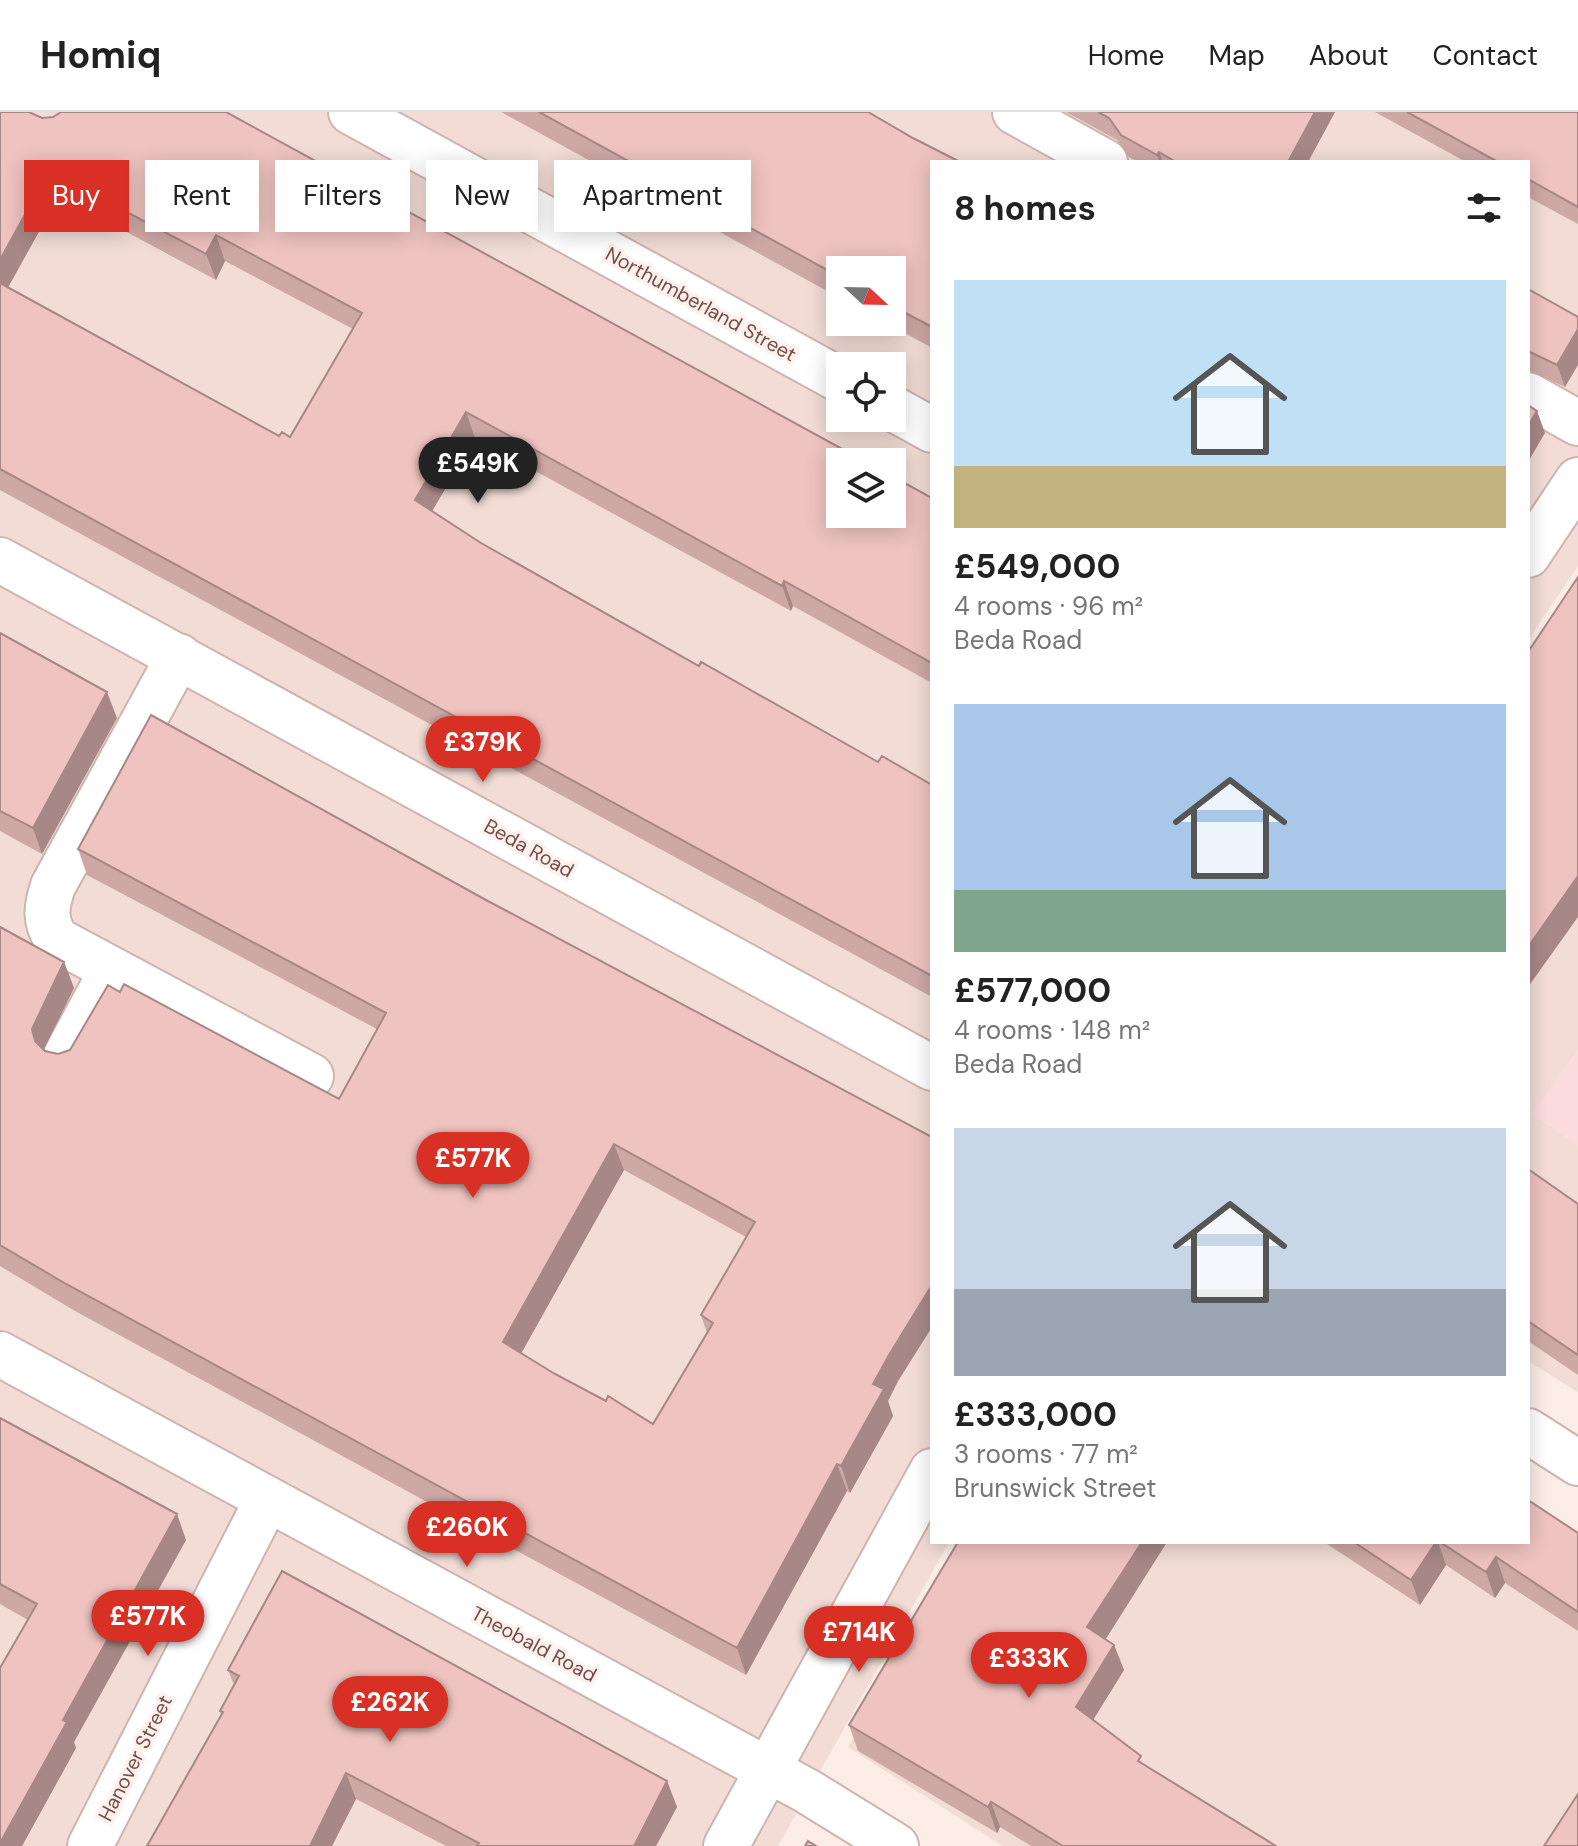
<!DOCTYPE html>
<html lang="en">
<head>
<meta charset="utf-8">
<style>
	:root { --surface:#fff; --page:#f6f6f6; --text:#222; --muted:#767676; --line:#e0e0e0; --accent:#d93025 }
	body { margin:0; font-family:"DM Sans",sans-serif; background:var(--page); color:var(--text); height:100vh; display:flex; flex-direction:column; font-size:30px; white-space:nowrap }
	* { box-sizing:border-box; margin:0 }
	p { font-size:26px; color:var(--muted) }
	.icon { flex:none; width:44px; height:44px; fill:none; stroke:currentColor; stroke-width:2; stroke-linecap:round; stroke-linejoin:round }
	.map { position:relative; flex:1; overflow:hidden }
	.details { position:absolute; left:930px; top:48px; width:600px; height:1384px; display:flex; flex-direction:column; background:var(--surface); border-radius:0px; box-shadow:0 4px 20px #0003 }
	.details>* { flex:none }
	.hud { position:absolute; left:24px; top:48px; width:760px; height:72px; display:flex; gap:16px }
	.needle { width:52px; rotate:112deg }
	.tools { position:absolute; left:826px; top:144px; display:grid; gap:16px }
	.tools a { display:grid; place-items:center; width:80px; height:80px; border-radius:0px; background:var(--surface); box-shadow:0 4px 20px #0003; font-size:40px }
	.price { position:absolute; translate:-50% -68px; padding:0 18px; border-radius:28px; background:var(--accent); color:#fff; font-size:26px; line-height:52px; filter:drop-shadow(0 2px 4px #0008) }
	.price::after { content:''; position:absolute; left:50%; top:48px; width:24px; height:18px; margin-left:-12px; background:inherit; clip-path:polygon(0 0,100% 0,50% 100%) }
	.price.selected { background:#222; color:#fff }
	ul { padding:0; list-style:none }
	li { display:grid; align-content:center; gap:16px; height:424px; padding:0 24px }
	li span { display:grid; place-items:center; height:248px; border-radius:0px; color:#555 }
	li>.icon { margin-inline-start:auto }
	span .icon { width:144px; height:144px; fill:#fffc; stroke-width:1 }
	li b { font-size:34px }
	h2 { display:flex; justify-content:space-between; align-items:center; height:96px; padding:0 24px; font-size:34px }
	.chip { padding:0 28px; border-radius:0px; background:var(--surface); box-shadow:0 4px 20px #0003; font-size:28px; line-height:72px }
	.chip.selected { background:var(--accent); color:#fff }
	header { display:flex; align-items:center; gap:48px; box-sizing:border-box; height:112px; padding:0 40px; background:var(--surface); border-bottom:2px solid var(--line) }
	header strong { font-size:38px }
	nav { display:flex; gap:44px; margin-inline-start:auto; font-size:28px }
	.map>svg:first-child { display:block }
	.residential { fill:#f2dcd5; fill-rule:evenodd }
	.commercial { fill:#fbdbdb }
	.lines { fill:none; stroke-linecap:round; stroke-linejoin:round }
	.minor-casing { stroke:#ceb4b0; stroke-width:48 }
	.minor { stroke:#fff; stroke-width:44 }
	.wall { fill:#cea8a4; fill-rule:evenodd }
	.shaded-wall { fill:#a78886 }
	.building { fill:#efc3bf; stroke:#a78886; stroke-width:2; fill-rule:evenodd }
	.labels { text-anchor:middle; dominant-baseline:central; stroke-width:7; stroke-linejoin:round; paint-order:stroke }
	.street-label { font-size:20px; fill:#734e4c; stroke:#fef1ec }
</style>
</head>
<body>
<header>
<strong>Homiq</strong>
<nav><a>Home</a><a>Map</a><a>About</a><a>Contact</a></nav>
</header>
<div class="map">
<svg width="1578" height="1734" viewBox="0 0 1578 1734">
	<rect width="100%" height="100%" fill="#fbece6"/>
	<path class="residential" d="M0,0H1578V454L1528,528V50H932V1430H949L778,1734H0ZM840,158H892V210H840ZM840,254H892V306H840ZM840,350H892V402H840Z
		M1578,483V938L1532,1002L1578,1033V1280L1528,1249V558Z
		M1528,1389L1578,1421V1734H1003L848,1635L961,1430H1528Z"/>
	<path class="commercial" d="M1578,938V1033L1532,1002Z"/>
	<g class="lines">
		<defs>
			<path id="minor" d="M351,0L840,268
				M1015,0L1105,50
				M1528,283L1578,311
				M892,296L932,318
				M1528,443L1578,368
				M0,448L932,956
				M179,544L53,774C46,795 44,809 57,828L311,964
				M66,943L112,858
				M0,1242L807,1679L896,1734
				M1528,1319L1578,1351
				M90,1734L267,1388
				M726,1734L932,1359"/>
		</defs>
		<use href="#minor" class="minor-casing"/>
		<use href="#minor" class="minor"/>
	</g>
	<path class="wall" d="M0,0L32,1L932,386V571L793,494L791,499L475,326L432,399L481,431L699,554L878,650L932,673V885L0,378ZM56,89L80,103L84,97L216,168L225,149L353,217L290,325L279,324L8,175Z
		M501,0H868L913,26L932,50V236L885,210H892V158H840V186Z
		M1066,0H1335L1308,50H1138L1129,45L1117,28Z
		M1375,0H1578V112L1528,85V50H1466Z
		M1528,177L1578,205L1565,275L1528,258Z
		M0,521L117,606L42,742L0,719Z
		M78,737L486,788L932,1025V1215L898,1269L888,1289L893,1304L850,1381L847,1379L746,1563L75,1199L0,1154V814L64,850L74,876L44,938L45,939L339,987L377,917L87,763ZM624,1058L746,1125L701,1203L707,1221L653,1312L606,1289L555,1262L521,1241Z
		M1528,1057L1578,1092V1263L1528,1229Z
		M0,1306L186,1428L74,1630L76,1636L22,1734H0L28,1508L0,1492Z
		M1578,1421V1519L1505,1471L1495,1486L1446,1453L1420,1493L1324,1430H1528Z
		M958,1430H1167L1105,1527L1114,1533L1124,1558L1093,1608L1144,1652L1276,1734H1031L1000,1715L997,1721L858,1639L849,1613Z
		M228,1558L667,1669L677,1695L656,1734H446L356,1687L332,1734H147L221,1603L220,1599L234,1573Z"/>
	<path class="shaded-wall" d="M1315,0H1335L1308,50H1288Z
		M1159,40L1163,50H1160L1157,43Z
		M46,64L56,89L0,190V148Z
		M74,72L84,97L80,103L71,77Z
		M216,123L225,149L216,168L206,142Z
		M1578,217V253L1565,275L1557,253Z
		M1537,299L1545,321L1528,350V314Z
		M466,300L475,326L424,413L415,388Z
		M784,469L793,494L791,499L782,474Z
		M107,580L117,606L42,742L33,716Z
		M1578,764V805L1528,875V835Z
		M64,850L74,876L41,943L35,929L32,917Z
		M614,1032L624,1058L513,1256L503,1230Z
		M932,1173V1215L898,1269L888,1289L893,1304L850,1381L841,1354L873,1272L889,1243Z
		M837,1352L847,1379L746,1563L737,1536Z
		M177,1402L186,1428L74,1630L76,1636L22,1734H0V1731L63,1608Z
		M1142,1430H1167L1097,1541L1087,1515Z
		M1436,1430H1438L1446,1453L1420,1493L1411,1468Z
		M1496,1445L1505,1471L1495,1486L1486,1460Z
		M1114,1533L1124,1558L1085,1621L1076,1595Z
		M346,1661L356,1687L332,1734H310Z
		M667,1669L677,1695L656,1734H634Z
		M991,1690L1000,1715L997,1721L988,1695Z"/>
	<path class="building" d="M0,0H29L42,6L53,5L61,0H226L866,350H840V402H892V364L932,386V551L784,469L782,474L466,300L415,388L481,431L699,554L701,550L878,650L882,644L932,673V864L0,357V171L279,324L282,320L290,325L362,201L216,123L206,142L74,72L71,77L46,64L0,148Z
		M539,0H868L913,26L960,50H932V215L892,194V158H840V165Z
		M1098,0H1315L1288,50H1176L1159,40L1157,43L1121,23L1109,6Z
		M1407,0H1578V95L1528,67V50H1498Z
		M1528,177L1578,205V217L1557,253L1528,239Z
		M1528,293L1537,299L1528,314Z
		M1578,465V764L1528,835V540Z
		M0,521L107,580L33,716L0,699Z
		M151,603L486,788L932,1025V1173L889,1243L873,1272L884,1277L841,1354L837,1352L737,1536L66,1172L0,1133V815L64,850L32,917L35,929L45,939L58,942L70,938L108,873L120,880L124,872L339,987L386,901L78,737ZM614,1032L755,1110L701,1203L713,1211L653,1312L608,1284L606,1289L555,1262L503,1230Z
		M1528,1057L1578,1092V1243L1528,1209Z
		M0,1306L177,1402L63,1608L67,1610L0,1731V1556L37,1492L0,1472Z
		M1528,1388L1578,1421V1500L1496,1445L1486,1460L1440,1430H1528Z
		M958,1430H1142L1087,1515L1114,1533L1076,1595L1141,1644L1138,1649L1276,1734H1063L991,1690L988,1695L849,1613Z
		M1354,1430H1436L1411,1468Z
		M282,1459L667,1669L634,1734H477L479,1731L346,1661L310,1734H147L223,1600L220,1599L239,1564L228,1558Z
		M1578,1682V1734H1544Z
		M808,1729L816,1734H805Z"/>
	<g class="labels">
		<g class="street-label">
			<text transform="translate(701 192) rotate(29)">Northumberland Street</text>
			<text transform="translate(529 736) rotate(29)">Beda Road</text>
			<text transform="translate(534 1532) rotate(28)">Theobald Road</text>
			<text transform="translate(135 1646) rotate(-63)">Hanover Street</text>
		</g>
	</g>
</svg>
<div class="tools">
<a><svg class="needle" viewBox="-14 -14 28 28"><path d="M0-13l5 13h-10z" fill="#e53935"/><path d="M0 13l5-13h-10z" fill="#767676"/></svg></a>
<a><svg class="icon" aria-label="locate" viewBox="0 0 24 24"><circle cx="12" cy="12" r="6"/><path d="M12 2v4M12 18v4M2 12h4M18 12h4"/></svg></a>
<a><svg class="icon" aria-label="layers" viewBox="0 0 24 24"><path d="M12 4l9 5-9 5-9-5zM3 14l9 5 9-5"/></svg></a>
</div>
<b class="price selected" style="left:478px;top:393px">£549K</b>
<b class="price" style="left:483px;top:672px">£379K</b>
<b class="price" style="left:473px;top:1088px">£577K</b>
<b class="price" style="left:467px;top:1457px">£260K</b>
<b class="price" style="left:148px;top:1546px">£577K</b>
<b class="price" style="left:859px;top:1562px">£714K</b>
<b class="price" style="left:1029px;top:1588px">£333K</b>
<b class="price" style="left:390px;top:1632px">£262K</b>
<div class="hud">
<a class="chip selected">Buy</a>
<a class="chip">Rent</a>
<a class="chip">Filters</a>
<a class="chip">New</a>
<a class="chip">Apartment</a>
</div>
<section class="details">
<h2>8 homes<svg class="icon" aria-label="filters" viewBox="0 0 24 24"><path d="M4 7h16M4 17h16"/><circle cx="9" cy="7" r="2"/><circle cx="15" cy="17" r="2"/></svg></h2>
<ul>
<li><span style="background:linear-gradient(#bfe0f5 75%,#c2b280 0)"><svg class="icon" aria-label="home" viewBox="0 0 24 24"><path d="M3 11l9-7 9 7M6 9v11h12V9"/></svg></span><div><b>£549,000</b><p>4 rooms · 96 m²</p><p>Beda Road</p></div></li>
<li><span style="background:linear-gradient(#a9c7e8 75%,#7fa58c 0)"><svg class="icon" aria-label="home" viewBox="0 0 24 24"><path d="M3 11l9-7 9 7M6 9v11h12V9"/></svg></span><div><b>£577,000</b><p>4 rooms · 148 m²</p><p>Beda Road</p></div></li>
<li><span style="background:linear-gradient(#c9d6e8 65%,#9aa5b1 0)"><svg class="icon" aria-label="home" viewBox="0 0 24 24"><path d="M3 11l9-7 9 7M6 9v11h12V9"/></svg></span><div><b>£333,000</b><p>3 rooms · 77 m²</p><p>Brunswick Street</p></div></li>
</ul>
</section>
</div>
</body>
</html>
